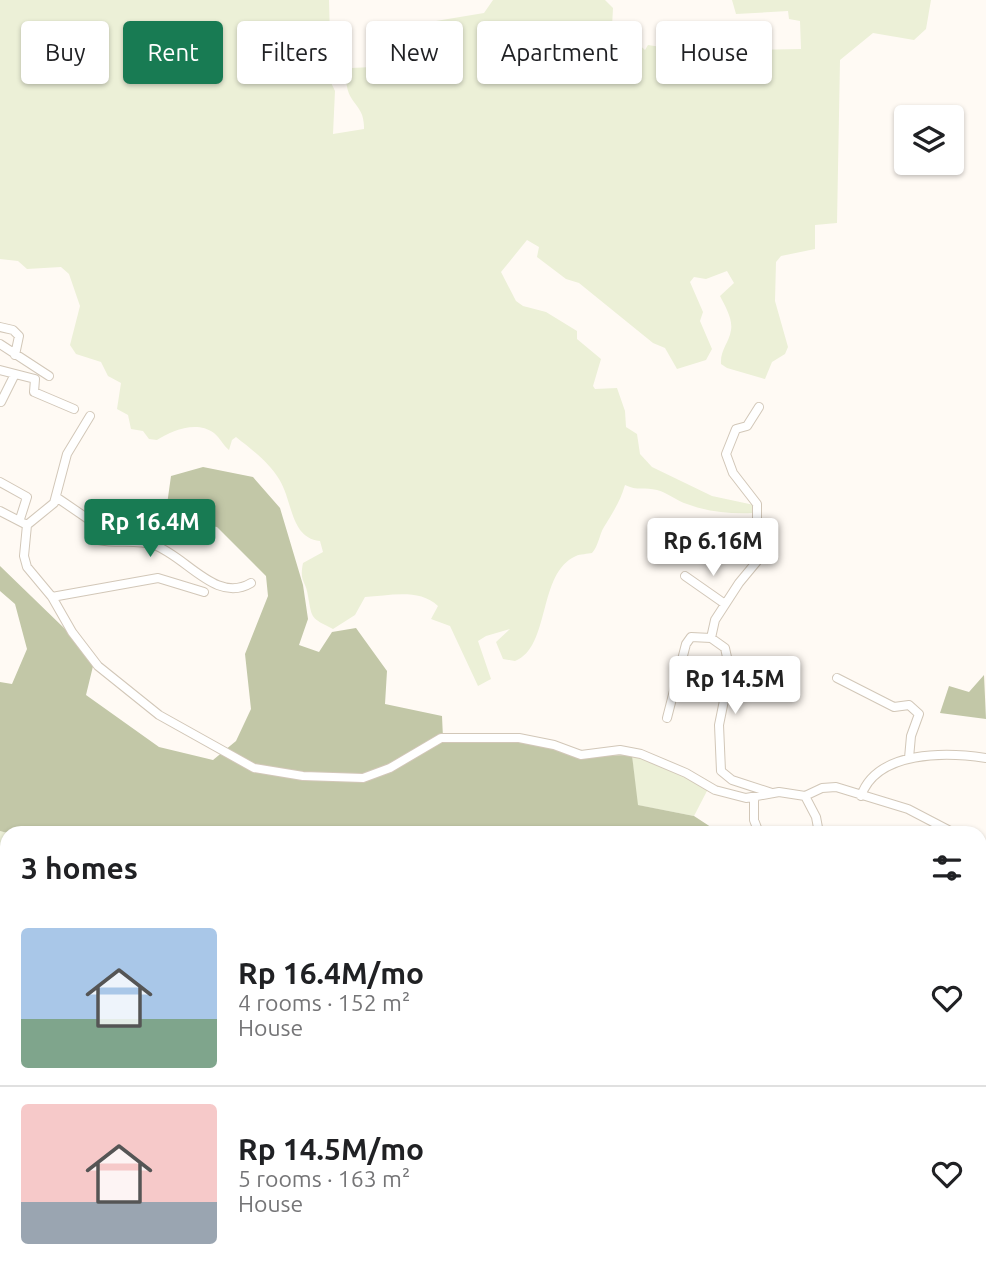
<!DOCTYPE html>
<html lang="en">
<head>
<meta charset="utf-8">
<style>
	:root { --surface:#fff; --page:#f2f2f2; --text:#202124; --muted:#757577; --line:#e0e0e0; --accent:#187b53 }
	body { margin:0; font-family:Ubuntu,sans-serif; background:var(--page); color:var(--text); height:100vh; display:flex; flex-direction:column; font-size:26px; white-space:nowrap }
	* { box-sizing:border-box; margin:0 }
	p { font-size:23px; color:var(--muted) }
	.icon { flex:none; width:38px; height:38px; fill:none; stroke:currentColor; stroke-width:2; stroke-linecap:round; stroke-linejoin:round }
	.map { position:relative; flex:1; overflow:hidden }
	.sheet { position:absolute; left:0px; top:826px; width:987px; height:450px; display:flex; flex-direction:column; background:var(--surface); border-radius:21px 21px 0 0; box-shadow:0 2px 5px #0004 }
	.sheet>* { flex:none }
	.guide { position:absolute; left:21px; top:21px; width:945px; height:63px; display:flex; gap:14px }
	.buttons { position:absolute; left:894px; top:105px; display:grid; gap:14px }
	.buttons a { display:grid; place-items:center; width:70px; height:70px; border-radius:7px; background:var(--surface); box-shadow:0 2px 5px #0004; font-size:35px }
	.price { position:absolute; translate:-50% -60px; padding:0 16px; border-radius:7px; background:#fff; color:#222; font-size:23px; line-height:46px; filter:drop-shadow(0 2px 4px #0008) }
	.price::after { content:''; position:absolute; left:50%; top:42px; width:21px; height:16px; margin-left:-10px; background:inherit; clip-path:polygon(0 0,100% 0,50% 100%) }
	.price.current { background:var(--accent); color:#fff }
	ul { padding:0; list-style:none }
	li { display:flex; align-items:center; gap:21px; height:175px; padding:0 21px }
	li+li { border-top:2px solid var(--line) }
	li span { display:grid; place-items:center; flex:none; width:196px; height:140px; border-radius:7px; color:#555 }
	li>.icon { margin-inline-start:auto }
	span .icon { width:84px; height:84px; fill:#fffc; stroke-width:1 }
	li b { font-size:30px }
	h2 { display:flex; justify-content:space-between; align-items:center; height:84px; padding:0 21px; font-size:30px }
	.chip { padding:0 24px; border-radius:7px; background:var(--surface); box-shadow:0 2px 5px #0004; font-size:24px; line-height:63px }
	.chip.current { background:var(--accent); color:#fff }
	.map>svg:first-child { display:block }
	.green { fill:#ecf0d7 }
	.forest { fill:#c2c7a7 }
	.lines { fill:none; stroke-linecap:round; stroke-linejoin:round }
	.minor-casing { stroke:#d2c7b8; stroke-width:10 }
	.minor { stroke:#fff; stroke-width:8 }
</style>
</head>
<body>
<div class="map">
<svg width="986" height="1275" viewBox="0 0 986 1275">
	<rect width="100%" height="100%" fill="#fffaf4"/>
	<path class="green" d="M0,0H329L330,38L324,68L335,91L333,134L364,129C365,101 345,107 346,73L351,68L373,67L380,40L394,28L484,13L493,0H605L613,8L612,27L626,33L645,50L648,45L705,54L713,46L739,50L801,49L800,21L789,19L788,11L736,14L732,0H931L926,29L914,40L873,33L840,60L837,223L815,225V249L781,256L776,262L775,301L788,347L785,354L772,362L765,379L727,368L721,364C720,350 729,343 731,330C733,319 725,306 720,296L734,283L727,271L706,279L694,277L690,282L703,312L700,321L712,349L706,360L677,369L665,348L653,343L579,283L566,279L537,257L539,247L527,240L501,272L516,301L523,306L546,312L577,331V339L601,359L593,386L595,389L617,388L625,411L626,427L637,434L640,454L652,467L712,496L754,505L753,513C731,514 708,512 687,504C677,501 668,493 657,490C645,487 637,491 625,485C620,502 613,512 604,527C599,535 599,545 592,553C588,554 580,554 576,556C537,573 551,647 515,661L503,659L496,642L510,629L486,636L478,641L491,679L478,686L450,626L431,619L438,606C419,588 389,596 365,597L355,615L333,629C311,618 312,619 308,596C306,580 299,583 303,563L323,552L320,541C290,538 293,501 279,479C269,462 251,449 236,437L232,440L229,450C223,445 220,438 214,433C196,420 171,431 157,440L149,439L143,431L131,429L128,415L117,409L121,383L108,376L101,362L76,354L70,345L80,306L69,274L61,267L27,269L18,261L0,259Z
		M632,755L682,774L708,789L694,816L637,805Z
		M0,831L7,833V865L0,864Z
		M0,932L7,968V1136L0,1140Z
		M980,1150L986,1156V1275H846L842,1269H980Z
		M93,1269H334L340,1275H95Z
		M579,1269H690L688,1275H581Z"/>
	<path class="forest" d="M203,467L253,477L280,508L303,585L308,619L299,645L319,652L332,632L356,628L387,671L385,704L442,716L443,738L483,737L559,747L582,756L632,755L638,805L694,816L720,833H7L0,831V682L12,684L27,649L15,604L0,591V566L95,658L86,695L159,747L213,760L236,741L251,709L245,654L268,596L266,576L217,527L165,519L171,476Z
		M984,675L986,719L940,713L949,686L969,692Z
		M0,905L7,907V968L0,932Z
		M980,909H986V1156L980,1150Z
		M7,1136V1195L0,1197V1140Z
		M7,1215V1269H93L95,1275H0V1243Z
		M334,1269H579L581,1275H340Z
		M690,1269H842L846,1275H688Z"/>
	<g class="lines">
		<defs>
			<path id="minor" d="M0,327L13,330L19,336L15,355
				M0,344L49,376
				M0,370L35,379L34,392L74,409
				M1,402L14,376
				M0,482L27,497L20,519
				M56,497L94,523L99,540C117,544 137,539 154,545C186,556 216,604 251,583
				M0,511L27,525L24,556L27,567L52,597L72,632L98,666L159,715L254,768L303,776L363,778L390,768L441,738H519L554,745L581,755L620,750L641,754L686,773L715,790L746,798L779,792L805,796L822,788L836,787L908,809L954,833
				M27,525L54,503L67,454L90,416
				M685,576L725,604
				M52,597L158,578L204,592
				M711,638L715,620L739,583L768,548L757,524V504L733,473L726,454L736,429L747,426L759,407
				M837,678L894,707L909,705L919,714L911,736L909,758
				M667,718L686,644L691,637L711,638L725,648L730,671L719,725L721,771L732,780L772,793
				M805,796L816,817L819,833
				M861,796C877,750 947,752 986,758
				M754,798V820L759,833
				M980,845L986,847
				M980,885L986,886"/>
		</defs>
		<use href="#minor" class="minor-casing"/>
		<use href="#minor" class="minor"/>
	</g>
</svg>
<div class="buttons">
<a><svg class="icon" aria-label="layers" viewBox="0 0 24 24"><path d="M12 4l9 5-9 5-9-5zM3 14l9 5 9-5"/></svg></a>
</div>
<b class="price current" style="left:150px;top:559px">Rp 16.4M</b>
<b class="price" style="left:713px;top:578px">Rp 6.16M</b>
<b class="price" style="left:735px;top:716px">Rp 14.5M</b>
<div class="guide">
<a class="chip">Buy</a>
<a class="chip current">Rent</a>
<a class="chip">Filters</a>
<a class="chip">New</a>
<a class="chip">Apartment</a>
<a class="chip">House</a>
</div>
<section class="sheet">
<h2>3 homes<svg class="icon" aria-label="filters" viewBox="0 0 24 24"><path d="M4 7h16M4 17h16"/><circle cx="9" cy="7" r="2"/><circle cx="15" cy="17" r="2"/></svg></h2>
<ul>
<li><span style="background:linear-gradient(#a9c7e8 65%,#7fa58c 0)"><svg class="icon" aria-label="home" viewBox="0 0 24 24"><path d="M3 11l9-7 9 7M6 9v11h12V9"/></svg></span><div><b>Rp 16.4M/mo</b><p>4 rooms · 152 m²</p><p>House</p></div><svg class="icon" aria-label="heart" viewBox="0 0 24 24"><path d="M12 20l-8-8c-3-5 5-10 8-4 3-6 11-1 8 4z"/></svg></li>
<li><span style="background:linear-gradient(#f6c9c9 70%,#9aa5b1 0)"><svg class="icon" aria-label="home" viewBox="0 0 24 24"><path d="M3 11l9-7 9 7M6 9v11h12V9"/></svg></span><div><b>Rp 14.5M/mo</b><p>5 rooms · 163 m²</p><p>House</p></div><svg class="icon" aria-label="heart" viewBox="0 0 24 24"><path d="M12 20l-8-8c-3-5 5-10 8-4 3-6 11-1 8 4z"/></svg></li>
</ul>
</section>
</div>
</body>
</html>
